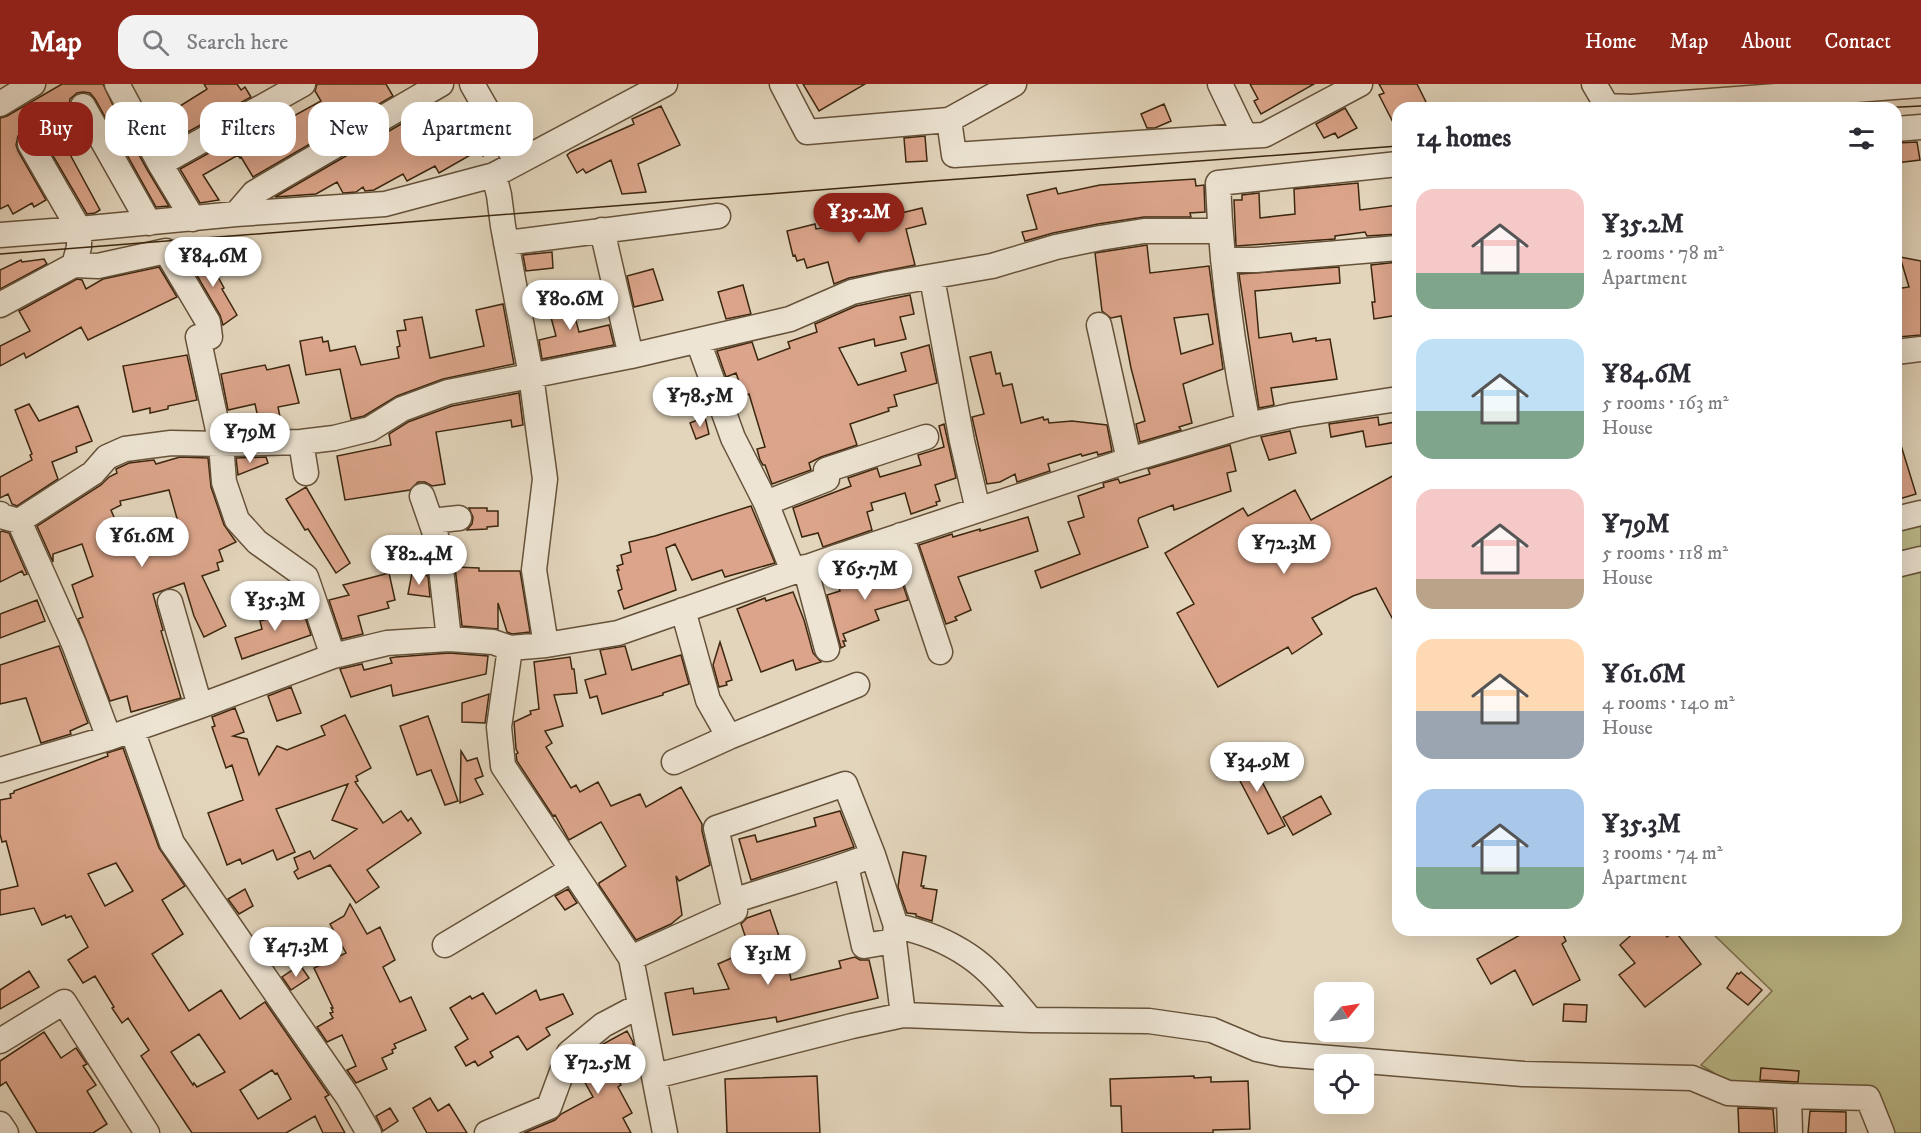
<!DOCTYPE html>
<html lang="en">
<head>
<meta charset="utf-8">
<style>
	:root { --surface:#fff; --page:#f2f2f3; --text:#2b2b33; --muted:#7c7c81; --accent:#8f2418 }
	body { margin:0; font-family:"IM FELL DW Pica",serif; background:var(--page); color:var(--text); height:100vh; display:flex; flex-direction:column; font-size:22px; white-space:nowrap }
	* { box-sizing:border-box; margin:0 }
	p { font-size:20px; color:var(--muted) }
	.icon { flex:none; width:33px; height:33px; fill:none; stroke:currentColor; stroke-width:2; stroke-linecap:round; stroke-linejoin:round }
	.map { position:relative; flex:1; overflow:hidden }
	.panel { position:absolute; left:1392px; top:18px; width:510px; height:834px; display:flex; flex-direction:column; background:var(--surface); border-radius:18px; box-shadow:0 6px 24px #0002 }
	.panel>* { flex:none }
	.top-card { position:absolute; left:18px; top:18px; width:570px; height:54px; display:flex; gap:12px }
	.needle { width:39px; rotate:60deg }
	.tools { position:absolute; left:1314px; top:898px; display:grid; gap:12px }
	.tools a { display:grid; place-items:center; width:60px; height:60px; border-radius:12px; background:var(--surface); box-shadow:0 6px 24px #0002; font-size:30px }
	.price { position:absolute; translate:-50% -51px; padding:0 14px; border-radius:21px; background:#fff; color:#222; font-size:20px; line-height:39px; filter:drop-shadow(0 2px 3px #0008) }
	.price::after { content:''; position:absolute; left:50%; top:36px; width:18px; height:14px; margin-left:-9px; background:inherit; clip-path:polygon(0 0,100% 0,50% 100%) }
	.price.current { background:var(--accent); color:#fff }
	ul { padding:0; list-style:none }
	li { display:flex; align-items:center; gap:18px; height:150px; padding:0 24px }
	li span { display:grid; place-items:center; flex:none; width:168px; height:120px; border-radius:18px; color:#555 }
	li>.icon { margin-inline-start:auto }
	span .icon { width:72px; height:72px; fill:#fffc; stroke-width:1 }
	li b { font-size:26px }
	h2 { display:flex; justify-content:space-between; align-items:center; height:72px; padding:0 24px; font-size:26px }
	.chip { padding:0 21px; border-radius:18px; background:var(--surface); box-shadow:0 6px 24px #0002; font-size:21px; line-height:54px }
	.chip.current { background:var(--accent); color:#fff }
	header { display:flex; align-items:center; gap:36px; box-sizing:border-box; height:84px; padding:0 30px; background:var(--accent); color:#fff }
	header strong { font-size:28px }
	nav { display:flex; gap:33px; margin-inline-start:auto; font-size:21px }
	.search { width:420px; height:54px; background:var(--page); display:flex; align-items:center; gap:15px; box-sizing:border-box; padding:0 21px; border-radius:18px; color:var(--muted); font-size:22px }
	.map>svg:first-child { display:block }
	.green { fill:#bcbb8b; stroke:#7c714d; stroke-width:1.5 }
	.building { fill:#dca58b; stroke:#3c270f; stroke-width:1.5; fill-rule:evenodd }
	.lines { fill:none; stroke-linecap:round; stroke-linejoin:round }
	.minor-casing { stroke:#66523a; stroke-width:27 }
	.minor { stroke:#ede4d3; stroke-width:24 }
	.tram { stroke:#3c270f; stroke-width:1.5 }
</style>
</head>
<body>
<header>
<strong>Map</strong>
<div class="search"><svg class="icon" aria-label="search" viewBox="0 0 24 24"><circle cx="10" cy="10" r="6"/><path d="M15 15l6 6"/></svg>Search here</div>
<nav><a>Home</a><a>Map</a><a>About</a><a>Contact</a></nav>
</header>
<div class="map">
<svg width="1921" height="1049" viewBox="0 0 1921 1049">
	<rect width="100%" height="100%" fill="#e3d5bc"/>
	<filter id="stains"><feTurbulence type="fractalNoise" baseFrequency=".00333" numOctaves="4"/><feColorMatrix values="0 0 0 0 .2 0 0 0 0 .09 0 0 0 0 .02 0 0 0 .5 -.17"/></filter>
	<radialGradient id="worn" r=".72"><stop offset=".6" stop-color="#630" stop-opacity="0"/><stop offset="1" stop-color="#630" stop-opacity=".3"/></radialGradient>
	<path class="green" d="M1921,441V1049H1889L1876,1007L1725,1002L1722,994L1701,981L1772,907L1709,846H1896V448Z"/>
	<path class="building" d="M62,0H103L118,32L108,38L95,15L90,9L83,8L77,9L70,15L69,22L70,28L83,51L67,60L66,63L100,126L95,129L87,130L42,53L38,48L31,46L23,47L18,52L16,61L18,67L46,116L34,123L32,119L13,130L8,121L0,125V34L7,32Z
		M204,0H237L241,6L245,3L251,13L177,54L170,43L160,50L151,33L166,24L169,29L204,7L207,5Z
		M317,0H386L393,12L253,93L241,73L240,74L238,71L203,91L219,116L200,119L180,85L288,25L292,33L321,17L315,7Z
		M803,0H865L819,27Z
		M1250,0H1314L1261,30L1254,17L1258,15Z
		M1379,0H1417L1429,24H1398V48L1379,11L1384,9Z
		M1164,20L1171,37L1155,44H1147L1141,30Z
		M434,21L448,45L473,30L493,66L483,72L479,66L439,89L435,82L407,97L403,90L374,106L365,107L363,103L356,108L343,109L337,98L316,110L275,113Z
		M661,22L680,61L638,80L646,108L622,110L611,76L586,89L583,85L577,89L567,71L571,68L634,40L632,35Z
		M1345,24L1357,44L1338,54L1335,49L1324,54L1316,40Z
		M925,52L927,77L906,78L904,54Z
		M1917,58L1920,76L1896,79V59Z
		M135,64L148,87L169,122L156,123L126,69Z
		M1195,95L1196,102L1204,101L1205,128L1190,129L1191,133H1144L1098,140L1053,149L1025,157L1022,148L1037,145L1027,111L1056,104L1058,110L1100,101Z
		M1358,99L1360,126L1398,121V150L1367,152L1365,148L1335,152V155L1236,162L1234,116H1242V111L1259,109L1260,134L1295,130L1294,105Z
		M895,120L897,130L922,124L926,140L906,145L915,181L849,194L834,200L828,178L807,184L804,175L797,177L795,171L793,172L787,147L815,140L816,145L834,142L878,130L877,125Z
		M1147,161L1150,189L1209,182L1223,285L1183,300L1192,339L1179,343L1181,346L1140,358L1136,340L1145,337L1131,284L1121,232L1111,234L1102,227L1095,169ZM1208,230L1213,260L1181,270L1174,234Z
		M552,168L553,184L526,187L523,171Z
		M199,170L205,180L209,183L212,182L224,204L222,205L237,231L223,241L220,231L188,176Z
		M1900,173L1921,177V251L1898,253L1896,205L1909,203Z
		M44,175L47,180L0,205V186L21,176L22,178Z
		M1398,178V231L1374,235L1372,218H1375L1371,181Z
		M159,183L177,213L88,256L81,243L26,274L24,269L0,282V262L30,247L19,227L77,195L82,196L86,205L103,195Z
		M1339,183L1340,199L1255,207L1259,254L1291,249L1293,258L1316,254V257L1330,255L1337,295L1271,304L1274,321L1259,324L1239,190Z
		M653,185L663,216L634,223L627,192Z
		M743,201L751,230L726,235L718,208Z
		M568,207L579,248L609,241L614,261L542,275L539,256L556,252L545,211Z
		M910,211L914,230L900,233L906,255L875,262L874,255L839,264L858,301L906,287L901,269L929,261L937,299L894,311L897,322L888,324L889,327L850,340L857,361L821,373L809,379L811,386L772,400L765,381H763L760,376L757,365L765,363L749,310L744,312L736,289L726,293L717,267L752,258L758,276L790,264L788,258L817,248L815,240L856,222Z
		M503,220L514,280L443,295L397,312L364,332L351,335L340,285L306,291L300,257L322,253L323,258L328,257L330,267L355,262L361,281L399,274L397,263L400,262L397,247L406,246L404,236L422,233L430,274L484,262L476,226Z
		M991,268L996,290L1000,289L1003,302L1012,300L1021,339L1043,333L1044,336L1048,335L1049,339L1072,337L1107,341L1112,367L1098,371L1097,368L1082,372L1081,370L1048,380L1050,387L1017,398L1015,390L1000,398L987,400L972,333L984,330L970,273Z
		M187,271L197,316L168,322V325L150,329V324L133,328L123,282Z
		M265,281L267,286L289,281L299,319L278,323L281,338L260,343L255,320L228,326L221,290Z
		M519,309L523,341L512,343L511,336L436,348L445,400L432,402L425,398H418L410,406L345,416L337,372L391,361L389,350L408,338L452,322Z
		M29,320L39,337L78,322L92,357L76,363L77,368L52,378L58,395L17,422L12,420L8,410L0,414V393L32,376L30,371L32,370L15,326Z
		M705,333L709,350L696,355L690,339Z
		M1378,333L1379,341L1395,338L1398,358L1366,363L1363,347L1331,353L1329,340Z
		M944,340L956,394L935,401L940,417L936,418L937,421L911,430L905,409L871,419L873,426L867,428L872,446L823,463L818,449L802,453L793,424L851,402L848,394L877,384L880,393L921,381L918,371L944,363L939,342Z
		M1290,347L1296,369L1269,376L1261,353Z
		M1896,358H1900L1916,410L1896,416Z
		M1230,361L1236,387L1227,389L1231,407L1174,426L1173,421L1139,434L1138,437L1148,463L1041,504L1035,487L1080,470L1068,438L1084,433L1078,412L1104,403L1103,399L1118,395L1120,399L1150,390L1148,385Z
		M180,373L208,374L211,403L224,441L236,458L219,466L223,477L217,479L219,486L202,492L226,542L204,553L194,532L184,499L153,510L163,546L161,547L181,614L131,628L127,612L110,617L78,535L83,533L72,501L93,492L82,460L53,470V478L37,442L101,401L109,393L117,389L116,385L129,379L154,376L156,380ZM169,406L178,438L125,459L111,426L121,421L120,417Z
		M266,373L268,379L238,391L236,374Z
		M1398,389V545L1376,504L1353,512L1312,534L1322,550L1292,570L1288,563L1218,603L1177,529L1194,520L1165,469L1243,424L1248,432L1295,406L1311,436Z
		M306,403L350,479L336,489L308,445L305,446L286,415Z
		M751,422L775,479L725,493L722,486L692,496L675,460L666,464L676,506L624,525L618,507L622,505L617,486H619L617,482L623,480L621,471L631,468L629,458L655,452Z
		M469,424H487V427H498V442L487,443V445L467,446L472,440L473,433Z
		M1028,433L1038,467L958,493L971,526L955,533L957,536L946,540L919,461L952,450L953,453L980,445V447Z
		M2,447L9,449L27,490L24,491L22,487L0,498V448Z
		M455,483L479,484V487H520L530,548L512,550L507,548L498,519V545L462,542Z
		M897,483L908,516L875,526L879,536L843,550L846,557H843L845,562L841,564L827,511L840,507L839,504L863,496L862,493Z
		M389,489L395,516L387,518L389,524L358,532L363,550L342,555L329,516L349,511L343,501Z
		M412,489L428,492L430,513L408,510Z
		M793,508L804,536L813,569L821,578L796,586L793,576L761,588L737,525L765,514L766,517Z
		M37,516L45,537L0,554V530Z
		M301,521L311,551L242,575L235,554L262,545L260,537L272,534L273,528L292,522L293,524Z
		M720,558L732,596L726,598L727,601L719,603L713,581Z
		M59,562L88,639L70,647L71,650L41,659L26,614L0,620V581Z
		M625,562L632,586L681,571L689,600L663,609V611L602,630L597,612L590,614L585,596L606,590L600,566Z
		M449,569L488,572L486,590L393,612L391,601L351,613L340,585L362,580L364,586L392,579L390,574L396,573Z
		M570,573L572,585H574L577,609L554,611L563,642L545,647L552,659L546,663L571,704L576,701L580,708L598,698L611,722L640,710L646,723L681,703L702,740V747L710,781L679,797L676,792L682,831L671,840L636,856L599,801V799L626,782L601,738L569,756L555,731L553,732L517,677L516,670L518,669L516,665L514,638L531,630L530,627L539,625L534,578Z
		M291,603L301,629L277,637L268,612Z
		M489,610L485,639L462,638V619Z
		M235,624L244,648L233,652L247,655L259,691L277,662L287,666L325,651L321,642L345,631L371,684L356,692L358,697L355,698L383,739L401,727L408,737L411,734L421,749L367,786L379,803L356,819L330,781L298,795L294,788L298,785L294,774L310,767L314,775L357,745L332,736L348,700L276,725L295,768L277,776L273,766L242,780L240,775L227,781L208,729L243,716L232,681L226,684L212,643L215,642L212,633Z
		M428,632L458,717L445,721L431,686L417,691L400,642Z
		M123,664L159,764L185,802L162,816L183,850L152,870L189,927L221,906L240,935L265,918L329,1011L325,1013L345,1049H323L315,1032L286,1049H192L141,972L149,966L128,934L122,939L112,924L114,923L95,892L83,899L68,876L88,863L71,832L66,834L65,831L42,841L34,824L0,831V806L18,802L6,757L2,758L0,750V716L11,714L10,710L14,709V707L77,684L108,672L107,669ZM116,779L133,807L105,822L88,790ZM199,950L225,988L197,1003L194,999L193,1001L171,968ZM272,986L275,990L277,989L291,1015L258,1035L240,1006Z
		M461,667L467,677L477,674L483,692L475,695L483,710L460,719Z
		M1246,667L1285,742L1268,750L1229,676Z
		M1321,712L1331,730L1293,751L1283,733Z
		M840,727L854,763L751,796L739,755L755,751L757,758L816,742L814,734Z
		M903,768L926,772L921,802H924L923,804L937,806L932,837L916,832V830L907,829L898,803Z
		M245,805L253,822L239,830L228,815Z
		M568,805L577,819L565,826L555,812Z
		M350,820L367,850L380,843L395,876L383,883L400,918L411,913L426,946L394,960L396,964L392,966L393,969L382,974L387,985L356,999L347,986L356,982L342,951L327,958L317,943L333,934L330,929L333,928L331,924H333L314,884L346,869L330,840L344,832Z
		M770,826L788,879L791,896L841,884L839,877L855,873L860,876H869L878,914L777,938L776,933L673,951L665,909L693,904L694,910L729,905L718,880L750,866L741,840L747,834Z
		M1529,846H1561L1566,857L1562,860L1580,896L1533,921L1515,886L1491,900L1477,875Z
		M1637,846H1662L1667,853L1675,847L1701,880L1645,923L1619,891L1635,879L1620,861Z
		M300,881L309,894L291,906L282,893Z
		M29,887L39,903L0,925V906Z
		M1741,888L1762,906L1748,921L1727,904L1737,889L1739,890Z
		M536,906L540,916L563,910L573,930L546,944L550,951L527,966L518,952L490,968L493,973L478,982L475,977L466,982L455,963L468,955L450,924L470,912L472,915L483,909L496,930Z
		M1564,920L1587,921L1586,938L1563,937Z
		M627,947L633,958L634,967L631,968L634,973L612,985L621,1001L618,1003L632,1029L623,1034L631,1049H524L555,1036L561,1030L593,1013L578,986L584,983L581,977L605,964L603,960Z
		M44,948L61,974L76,964L87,980L83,982L96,1001L87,1007L107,1040L93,1049H37L6,998L0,1002V977Z
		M1761,984L1799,987L1798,998L1760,996Z
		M817,992L820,1049H727L725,995Z
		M1194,992V994L1211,993V998L1248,997L1250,1045L1213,1046V1049H1122L1121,1022H1111L1110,995Z
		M430,1014L438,1027L449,1020L467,1049H427L413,1024Z
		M390,1024L398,1037L383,1047L376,1032Z
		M1738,1024L1773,1025L1775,1049H1739Z
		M1810,1027L1846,1028V1049H1808Z"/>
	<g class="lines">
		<defs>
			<path id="minor" d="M117,0L160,80L193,135
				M472,0L516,77
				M782,0L807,48L949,36L1014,0
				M1220,0L1245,52L1264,51L1360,0
				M1594,0L1607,22L1631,23L1921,1
				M0,20L33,0
				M83,22L149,139
				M949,36L954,71L1245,52
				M1896,45L1921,43
				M160,80L303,0
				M494,91L499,111L503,142L531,291L545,395L534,486L546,561
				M236,130L254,109L441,0
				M602,146L631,272
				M0,151L79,145L236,130L385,120L494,91L665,0
				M506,159L718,132
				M1223,176H1256L1398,164
				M74,181L98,182L166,167L208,238L210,253H198L221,360L224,398L237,436L257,458L306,493L333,572
				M932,194L962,357L978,426
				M0,221L74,181L79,163V145L30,60
				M1099,241L1129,376
				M698,257L733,354L766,419L793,487
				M1896,268L1921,265
				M1248,341C1232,261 1221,181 1218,99L1398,80
				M301,358L306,389
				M422,412L438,458L449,555
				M766,419L827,395L826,386L926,353
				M0,430L1,432L19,437L74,560L109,654
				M1896,435L1921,429
				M19,437L93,389L107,373L125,365L171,359L221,360L301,358L334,354L370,345L402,325L448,308L631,272L790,235L852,208L888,200L992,182L1056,163L1100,154L1144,147H1220
				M431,437L459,434
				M901,451L940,568
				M1896,481L1921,475
				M805,483L827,565
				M170,518L200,622
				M683,526L708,616L729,653L857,601
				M510,564L499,643L503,682L631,874L665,1049
				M132,646L172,759L348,1013L369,1049
				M674,678L729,653
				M0,686L109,654L200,622L333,572L387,559L449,555L493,558L510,564L546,561L618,549L836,473L1129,376L1248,341L1294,331L1398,315
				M846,782L864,862L894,857
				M733,817C780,801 828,789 873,771
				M896,842C921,847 947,857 969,872C993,888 1012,914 1031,936
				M445,861L571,786
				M631,874L735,827L716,744L845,700L873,771L896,842L894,857L903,931
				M0,957L64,918L147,1049
				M655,992L852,942L903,931L1031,936L1149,937L1212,946L1257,965L1281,970L1523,990L1692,994L1728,1009L1789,1012
				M0,1040L6,1049
				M487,1049L549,1023L569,969L603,941L639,922
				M1790,1049L1789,1012L1868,1014L1882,1049"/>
		</defs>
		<use href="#minor" class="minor-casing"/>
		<use href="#minor" class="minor"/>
		<path class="tram" d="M1879,24L1921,22
			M0,170C466,130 932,98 1398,62"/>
	</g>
	<rect width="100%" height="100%" filter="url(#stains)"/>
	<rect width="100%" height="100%" fill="url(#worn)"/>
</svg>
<div class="tools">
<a><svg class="needle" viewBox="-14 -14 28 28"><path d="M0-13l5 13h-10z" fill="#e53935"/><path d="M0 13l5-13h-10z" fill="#7c7c81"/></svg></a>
<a><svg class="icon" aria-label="locate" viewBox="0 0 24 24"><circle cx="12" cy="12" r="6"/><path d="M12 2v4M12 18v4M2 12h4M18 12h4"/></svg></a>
</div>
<b class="price current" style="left:859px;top:160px">¥35.2M</b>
<b class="price" style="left:213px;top:204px">¥84.6M</b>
<b class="price" style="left:570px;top:247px">¥80.6M</b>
<b class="price" style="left:700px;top:344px">¥78.5M</b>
<b class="price" style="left:250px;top:380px">¥79M</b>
<b class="price" style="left:142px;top:484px">¥61.6M</b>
<b class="price" style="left:1284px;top:491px">¥72.3M</b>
<b class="price" style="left:419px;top:502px">¥82.4M</b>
<b class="price" style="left:865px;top:517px">¥65.7M</b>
<b class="price" style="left:275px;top:548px">¥35.3M</b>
<b class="price" style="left:1257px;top:709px">¥34.9M</b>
<b class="price" style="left:296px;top:894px">¥47.3M</b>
<b class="price" style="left:768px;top:902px">¥31M</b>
<b class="price" style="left:598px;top:1011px">¥72.5M</b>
<div class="top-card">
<a class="chip current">Buy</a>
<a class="chip">Rent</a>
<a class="chip">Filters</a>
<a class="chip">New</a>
<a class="chip">Apartment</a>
</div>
<section class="panel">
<h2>14 homes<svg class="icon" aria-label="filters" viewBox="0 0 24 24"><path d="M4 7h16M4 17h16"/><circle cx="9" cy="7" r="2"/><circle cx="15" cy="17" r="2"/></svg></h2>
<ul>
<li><span style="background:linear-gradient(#f6c9c9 70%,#7fa58c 0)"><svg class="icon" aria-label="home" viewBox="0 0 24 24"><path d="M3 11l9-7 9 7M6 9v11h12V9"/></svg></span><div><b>¥35.2M</b><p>2 rooms · 78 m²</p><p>Apartment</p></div></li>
<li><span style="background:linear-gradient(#bfe0f5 60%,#7fa58c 0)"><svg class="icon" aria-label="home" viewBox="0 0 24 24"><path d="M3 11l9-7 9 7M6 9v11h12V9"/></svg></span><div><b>¥84.6M</b><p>5 rooms · 163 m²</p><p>House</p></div></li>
<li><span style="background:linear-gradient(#f6c9c9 75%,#b9a48a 0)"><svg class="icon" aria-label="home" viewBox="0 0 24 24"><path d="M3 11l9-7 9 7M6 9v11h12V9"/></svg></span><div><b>¥79M</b><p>5 rooms · 118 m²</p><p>House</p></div></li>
<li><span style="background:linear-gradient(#ffd9b3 60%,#9aa5b1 0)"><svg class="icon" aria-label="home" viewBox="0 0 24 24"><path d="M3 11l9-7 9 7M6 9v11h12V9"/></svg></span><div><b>¥61.6M</b><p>4 rooms · 140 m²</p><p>House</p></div></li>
<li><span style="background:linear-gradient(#a9c7e8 65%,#7fa58c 0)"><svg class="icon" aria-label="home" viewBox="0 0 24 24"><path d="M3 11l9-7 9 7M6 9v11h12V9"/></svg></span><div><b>¥35.3M</b><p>3 rooms · 74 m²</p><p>Apartment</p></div></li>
</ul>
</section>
</div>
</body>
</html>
